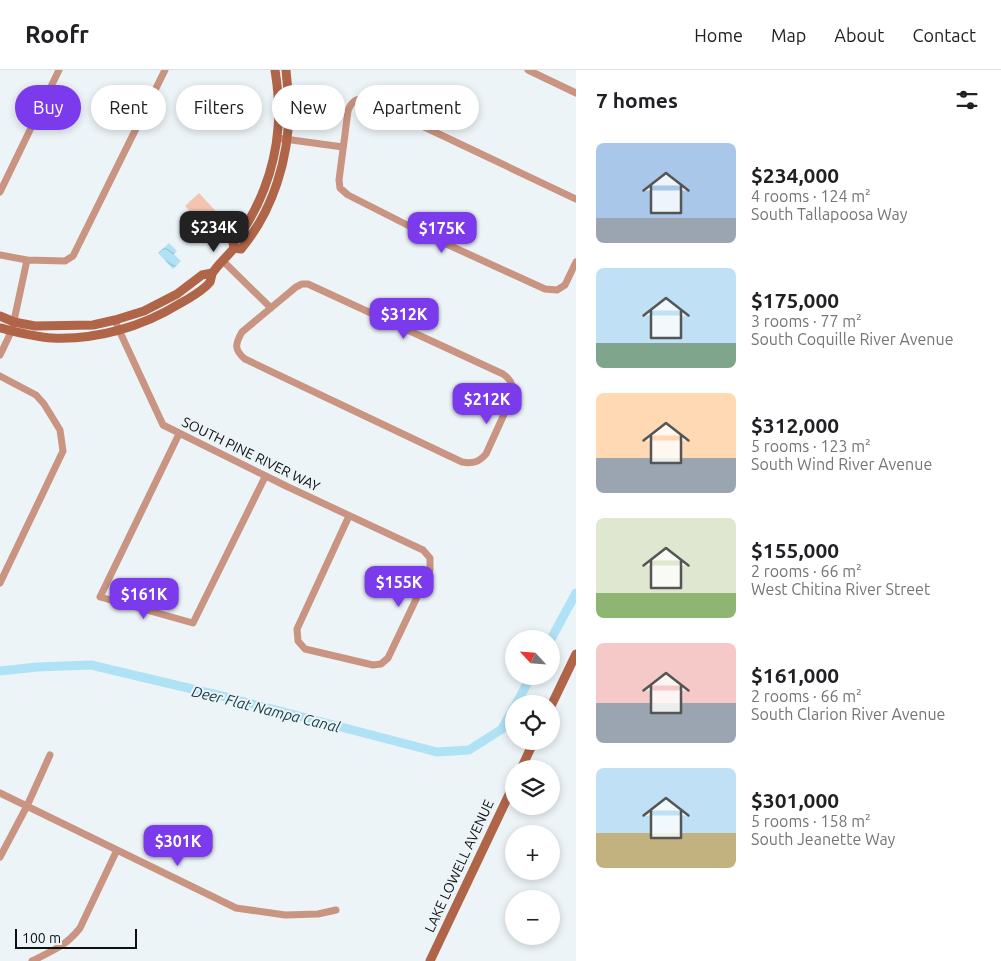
<!DOCTYPE html>
<html lang="en">
<head>
<meta charset="utf-8">
<style>
	:root { --surface:#fff; --page:#f6f6f6; --text:#202124; --muted:#757577; --line:#e0e0e0; --accent:#7c3aed }
	body { margin:0; font-family:Ubuntu,sans-serif; background:var(--page); color:var(--text); height:100vh; display:flex; flex-direction:column; font-size:19px; white-space:nowrap }
	* { box-sizing:border-box; margin:0 }
	p { font-size:16px; color:var(--muted) }
	.icon { flex:none; width:28px; height:28px; fill:none; stroke:currentColor; stroke-width:2; stroke-linecap:round; stroke-linejoin:round }
	.map { position:relative; flex:1; overflow:hidden }
	.drawer { display:flex; flex-direction:column; background:var(--surface); width:425px }
	.drawer>* { flex:none }
	.guide { position:absolute; left:15px; top:15px; width:475px; height:45px; display:flex; gap:10px }
	.needle { width:32px; rotate:296deg }
	.tools { position:absolute; left:505px; top:560px; display:grid; gap:10px }
	.tools a { display:grid; place-items:center; width:55px; height:55px; border-radius:50%; background:var(--surface); box-shadow:0 2px 8px #0003; font-size:25px }
	.scale { position:absolute; left:15px; bottom:12px; width:122px; box-sizing:border-box; padding-left:5px; border:2px solid #0d1011; border-top:0; font-size:14px; line-height:18px; white-space:nowrap; color:#0d1011; -webkit-text-stroke:4px #ecf4f7; paint-order:stroke }
	.price { position:absolute; translate:-50% -42px; padding:0 11px; border-radius:10px; background:var(--accent); color:#fff; font-size:16px; line-height:32px; filter:drop-shadow(0 1px 2px #0008) }
	.price::after { content:''; position:absolute; left:50%; top:30px; width:15px; height:11px; margin-left:-8px; background:inherit; clip-path:polygon(0 0,100% 0,50% 100%) }
	.price.current { background:#222; color:#fff }
	ul { padding:0; list-style:none }
	li { display:flex; align-items:center; gap:15px; height:125px; padding:0 20px }
	li span { display:grid; place-items:center; flex:none; width:140px; height:100px; border-radius:8px; color:#555 }
	li>.icon { margin-inline-start:auto }
	span .icon { width:60px; height:60px; fill:#fffc; stroke-width:1 }
	li b { font-size:21px }
	h2 { display:flex; justify-content:space-between; align-items:center; height:60px; padding:0 20px; font-size:21px }
	.chip { padding:0 18px; border-radius:22px; background:var(--surface); box-shadow:0 2px 8px #0003; font-size:18px; line-height:45px }
	.chip.current { background:var(--accent); color:#fff }
	header { display:flex; align-items:center; gap:30px; box-sizing:border-box; height:70px; padding:0 25px; background:var(--surface); border-bottom:1px solid var(--line) }
	header strong { font-size:24px }
	nav { display:flex; gap:28px; margin-inline-start:auto; font-size:18px }
	main { display:flex; flex:1; min-height:0 }
	.map>svg:first-child { display:block }
	.garden { fill:#f4c3b2 }
	.water { fill:url(#water-waves) }
	.lines { fill:none; stroke-linecap:round; stroke-linejoin:round }
	.canal { stroke:#b0e2f6; stroke-width:9 }
	.street { stroke:#c99481; stroke-width:7 }
	.secondary { stroke:#b06448; stroke-width:9 }
	.labels { text-anchor:middle; dominant-baseline:central; stroke-width:4; stroke-linejoin:round; paint-order:stroke }
	.street-label { font-size:14px; fill:#0d1011; stroke:#ecf4f7 }
	.water-label { font-size:15px; font-style:italic; fill:#18404e; stroke:#ecf4f7 }
</style>
</head>
<body>
<header>
<strong>Roofr</strong>
<nav><a>Home</a><a>Map</a><a>About</a><a>Contact</a></nav>
</header>
<main>
<div class="map">
<svg width="576" height="891" viewBox="0 0 576 891">
	<defs>
		<pattern id="water-waves" width="16" height="10" patternUnits="userSpaceOnUse" patternTransform="scale(1.25)"><rect width="16" height="10" fill="#b0e2f6"/><path d="M0 5q4-4 8 0t8 0" fill="none" stroke="#96c1d2"/></pattern>
	</defs>
	<rect width="100%" height="100%" fill="#ecf4f7"/>
	<path class="garden" d="M199,123L221,147L207,160L185,136Z"/>
	<path class="water" d="M169,173L177,181L174,184L181,191L173,199L158,183Z"/>
	<g class="lines">
		<path class="canal" d="M551,569L576,523
			M0,601L37,597L91,595L226,627L437,682L469,680L502,659L514,637
			M516,634L531,606"/>
		<path class="street" d="M528,0L576,23
			M277,68L343,77
			M0,122L59,0
			M576,129L365,29C356,28 351,32 348,41L339,110L340,118L348,125L431,167L545,219L557,220L565,215L576,192
			M0,185L27,190L65,191L73,186L165,0
			M223,191L271,238
			M302,214H308L503,304C513,311 514,318 511,329L486,384C479,392 473,394 462,392L245,289C234,280 235,274 242,262L296,217Z
			M115,250L119,260L163,355L286,416L423,480L430,488V500L388,588L381,594L373,595L305,579L298,571L297,559L349,446
			M0,285L12,260L27,190
			M0,306L36,325L44,334L60,360L63,381L0,513
			M179,364L100,527L193,553L265,407
			M0,723L236,838L285,845L318,844L336,840
			M0,787L27,736L50,685
			M32,891C52,881 66,876 80,858L117,780"/>
		<path class="secondary" d="M234,178L241,179C273,141 289,88 289,39C289,26 287,13 286,0
			M0,246L14,252L35,256L93,255L115,250L144,241L177,224L202,205L212,203
			M0,258C17,262 35,267 52,268C96,270 142,257 179,234C187,230 205,219 210,212C211,210 211,207 212,204C216,196 228,186 234,178L233,173C259,142 275,98 278,58C280,39 278,19 275,0
			M551,636L576,584
			M521,699L534,671
			M430,891L514,714"/>
	</g>
	<g class="labels">
		<g class="street-label">
			<text transform="translate(251 384) rotate(26)">SOUTH PINE RIVER WAY</text>
			<text transform="translate(459 796) rotate(-65)">LAKE LOWELL AVENUE</text>
		</g>
		<g class="water-label">
			<text transform="translate(266 639) rotate(14)">Deer Flat Nampa Canal</text>
		</g>
	</g>
</svg>
<div class="tools">
<a><svg class="needle" viewBox="-14 -14 28 28"><path d="M0-13l5 13h-10z" fill="#e53935"/><path d="M0 13l5-13h-10z" fill="#757577"/></svg></a>
<a><svg class="icon" aria-label="locate" viewBox="0 0 24 24"><circle cx="12" cy="12" r="6"/><path d="M12 2v4M12 18v4M2 12h4M18 12h4"/></svg></a>
<a><svg class="icon" aria-label="layers" viewBox="0 0 24 24"><path d="M12 4l9 5-9 5-9-5zM3 14l9 5 9-5"/></svg></a>
<a>+</a>
<a>−</a>
</div>
<div class="scale">100 m</div>
<b class="price current" style="left:214px;top:183px">$234K</b>
<b class="price" style="left:442px;top:184px">$175K</b>
<b class="price" style="left:404px;top:270px">$312K</b>
<b class="price" style="left:487px;top:355px">$212K</b>
<b class="price" style="left:399px;top:538px">$155K</b>
<b class="price" style="left:144px;top:550px">$161K</b>
<b class="price" style="left:178px;top:797px">$301K</b>
<div class="guide">
<a class="chip current">Buy</a>
<a class="chip">Rent</a>
<a class="chip">Filters</a>
<a class="chip">New</a>
<a class="chip">Apartment</a>
</div>
</div>
<section class="drawer">
<h2>7 homes<svg class="icon" aria-label="filters" viewBox="0 0 24 24"><path d="M4 7h16M4 17h16"/><circle cx="9" cy="7" r="2"/><circle cx="15" cy="17" r="2"/></svg></h2>
<ul>
<li><span style="background:linear-gradient(#a9c7e8 75%,#9aa5b1 0)"><svg class="icon" aria-label="home" viewBox="0 0 24 24"><path d="M3 11l9-7 9 7M6 9v11h12V9"/></svg></span><div><b>$234,000</b><p>4 rooms · 124 m²</p><p>South Tallapoosa Way</p></div></li>
<li><span style="background:linear-gradient(#bfe0f5 75%,#7fa58c 0)"><svg class="icon" aria-label="home" viewBox="0 0 24 24"><path d="M3 11l9-7 9 7M6 9v11h12V9"/></svg></span><div><b>$175,000</b><p>3 rooms · 77 m²</p><p>South Coquille River Avenue</p></div></li>
<li><span style="background:linear-gradient(#ffd9b3 65%,#9aa5b1 0)"><svg class="icon" aria-label="home" viewBox="0 0 24 24"><path d="M3 11l9-7 9 7M6 9v11h12V9"/></svg></span><div><b>$312,000</b><p>5 rooms · 123 m²</p><p>South Wind River Avenue</p></div></li>
<li><span style="background:linear-gradient(#dfe7d0 75%,#8fb573 0)"><svg class="icon" aria-label="home" viewBox="0 0 24 24"><path d="M3 11l9-7 9 7M6 9v11h12V9"/></svg></span><div><b>$155,000</b><p>2 rooms · 66 m²</p><p>West Chitina River Street</p></div></li>
<li><span style="background:linear-gradient(#f6c9c9 60%,#9aa5b1 0)"><svg class="icon" aria-label="home" viewBox="0 0 24 24"><path d="M3 11l9-7 9 7M6 9v11h12V9"/></svg></span><div><b>$161,000</b><p>2 rooms · 66 m²</p><p>South Clarion River Avenue</p></div></li>
<li><span style="background:linear-gradient(#bfe0f5 65%,#c2b280 0)"><svg class="icon" aria-label="home" viewBox="0 0 24 24"><path d="M3 11l9-7 9 7M6 9v11h12V9"/></svg></span><div><b>$301,000</b><p>5 rooms · 158 m²</p><p>South Jeanette Way</p></div></li>
</ul>
</section>
</main>
</body>
</html>
